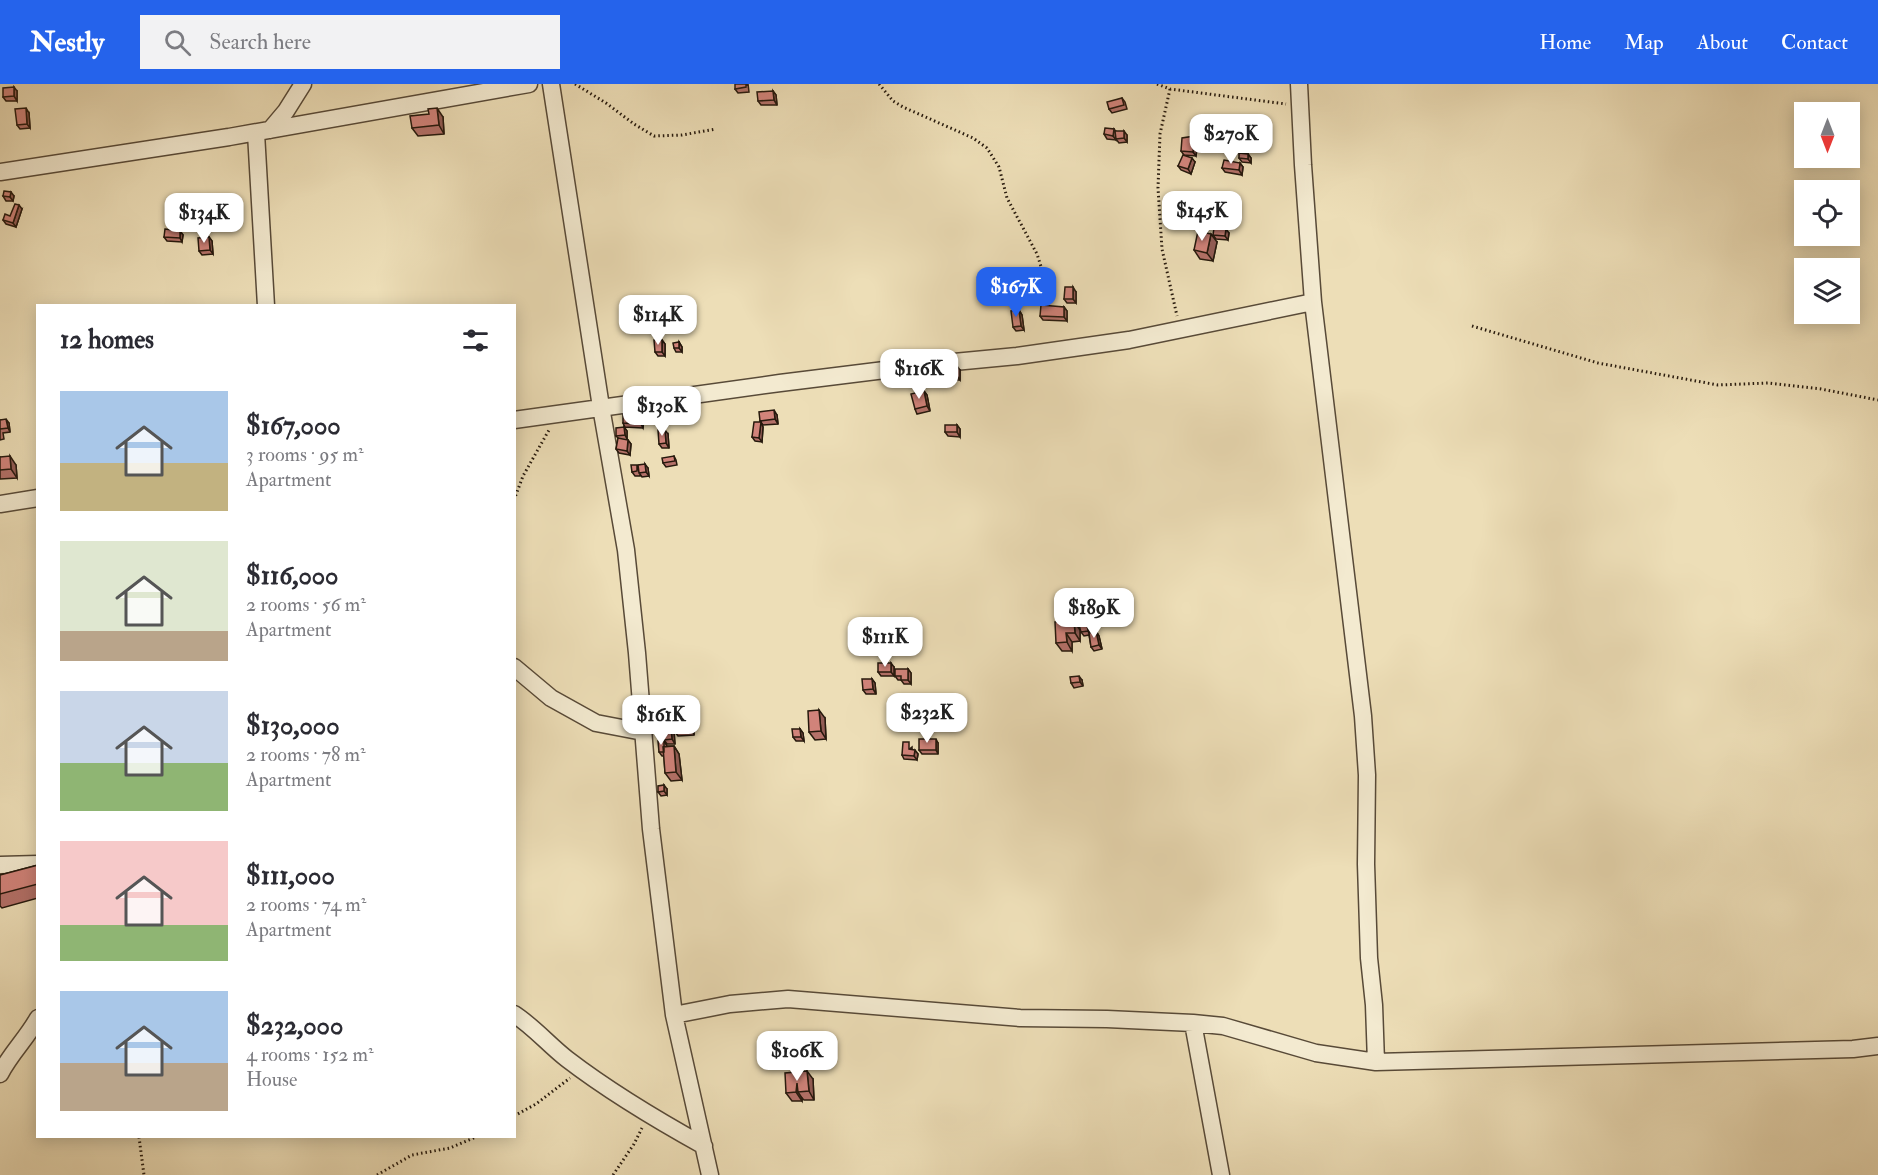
<!DOCTYPE html>
<html lang="en">
<head>
<meta charset="utf-8">
<style>
	:root { --surface:#fff; --page:#f2f2f3; --text:#2b2b33; --muted:#7c7c81; --accent:#2563eb }
	body { margin:0; font-family:"IM FELL Double Pica",serif; background:var(--page); color:var(--text); height:100vh; display:flex; flex-direction:column; font-size:22px; white-space:nowrap }
	* { box-sizing:border-box; margin:0 }
	p { font-size:20px; color:var(--muted) }
	.icon { flex:none; width:33px; height:33px; fill:none; stroke:currentColor; stroke-width:2; stroke-linecap:round; stroke-linejoin:round }
	.map { position:relative; flex:1; overflow:hidden }
	.drawer { position:absolute; left:36px; top:220px; width:480px; height:834px; display:flex; flex-direction:column; background:var(--surface); border-radius:0px; box-shadow:0 3px 15px #0003 }
	.drawer>* { flex:none }
	.needle { width:39px; rotate:180deg }
	.tools { position:absolute; left:1794px; top:18px; display:grid; gap:12px }
	.tools a { display:grid; place-items:center; width:66px; height:66px; border-radius:0px; background:var(--surface); box-shadow:0 3px 15px #0003; font-size:30px }
	.price { position:absolute; translate:-50% -51px; padding:0 14px; border-radius:12px; background:#fff; color:#222; font-size:20px; line-height:39px; filter:drop-shadow(0 2px 3px #0008) }
	.price::after { content:''; position:absolute; left:50%; top:36px; width:18px; height:14px; margin-left:-9px; background:inherit; clip-path:polygon(0 0,100% 0,50% 100%) }
	.price.current { background:var(--accent); color:#fff }
	ul { padding:0; list-style:none }
	li { display:flex; align-items:center; gap:18px; height:150px; padding:0 24px }
	li span { display:grid; place-items:center; flex:none; width:168px; height:120px; border-radius:0px; color:#555 }
	li>.icon { margin-inline-start:auto }
	span .icon { width:72px; height:72px; fill:#fffc; stroke-width:1 }
	li b { font-size:26px }
	h2 { display:flex; justify-content:space-between; align-items:center; height:72px; padding:0 24px; font-size:26px }
	header { display:flex; align-items:center; gap:36px; box-sizing:border-box; height:84px; padding:0 30px; background:var(--accent); color:#fff }
	header strong { font-size:28px }
	nav { display:flex; gap:33px; margin-inline-start:auto; font-size:21px }
	.search { width:420px; height:54px; background:var(--page); display:flex; align-items:center; gap:15px; box-sizing:border-box; padding:0 21px; border-radius:0px; color:var(--muted); font-size:22px }
	.map>svg:first-child { display:block }
	.lines { fill:none; stroke-linecap:round; stroke-linejoin:round }
	.minor-casing { stroke:#584a38; stroke-width:19 }
	.path { stroke:#26190d; stroke-width:3; stroke-dasharray:1.5 3; stroke-linecap:butt }
	.minor { stroke:#f3ead0; stroke-width:16 }
	.wall { fill:#b47169; stroke:#26190d; stroke-width:1.5 }
	.shaded-wall { fill:#925c55; stroke:#26190d; stroke-width:1.5 }
	.building { fill:#d1837a; stroke:#26190d; stroke-width:1.5 }
</style>
</head>
<body>
<header>
<strong>Nestly</strong>
<div class="search"><svg class="icon" aria-label="search" viewBox="0 0 24 24"><circle cx="10" cy="10" r="6"/><path d="M15 15l6 6"/></svg>Search here</div>
<nav><a>Home</a><a>Map</a><a>About</a><a>Contact</a></nav>
</header>
<div class="map">
<svg width="1878" height="1091" viewBox="0 0 1878 1091">
	<rect width="100%" height="100%" fill="#eddeb7"/>
	<filter id="stains"><feTurbulence type="fractalNoise" baseFrequency=".00333" numOctaves="4"/><feColorMatrix values="0 0 0 0 .2 0 0 0 0 .09 0 0 0 0 .02 0 0 0 .5 -.17"/></filter>
	<radialGradient id="worn" r=".72"><stop offset=".6" stop-color="#630" stop-opacity="0"/><stop offset="1" stop-color="#630" stop-opacity=".3"/></radialGradient>
	<g class="lines">
		<defs>
			<path id="minor" d="M551,0L601,323L626,466L637,569L651,745L674,931L710,1091
				M1299,0L1303,81L1313,218L1363,632L1367,691L1366,780L1369,874L1374,921L1376,978
				M270,46L286,27L303,0
				M256,49L266,222
				M0,88L229,53L529,0
				M514,336L780,299L933,280L1017,272L1129,256L1313,218
				M0,420L38,414
				M514,583L551,614L596,639L643,648
				M0,781L38,780
				M514,930C534,943 549,961 567,975C610,1008 657,1036 704,1062
				M674,931L730,920L788,915L1020,934L1107,935L1193,939L1223,942L1316,969L1376,978L1853,965L1878,962
				M1193,939L1221,1091
				M0,990C11,969 27,954 38,934"/>
		</defs>
		<use href="#minor" class="minor-casing"/>
		<path class="path" d="M575,0L606,19L634,40L654,52L682,51L716,45
			M879,0L893,17L903,23L973,54L987,64L999,83L1007,114L1037,170L1045,195
			M1157,0L1170,5L1286,20
			M1170,5L1160,50L1158,104L1162,165L1177,232
			M1472,242L1598,279L1718,301L1768,299L1821,305L1878,316
			M514,416L523,392L549,346
			M514,1032L536,1020L570,994
			M139,1053L144,1091
			M377,1091L412,1071L450,1064L476,1053
			M613,1091L634,1060L642,1044"/>
		<use href="#minor" class="minor"/>
	</g>
	<path class="wall" d="M748,0L749,8L738,9L735,5Z
		M17,7V17H6L3,13Z
		M773,7L776,11L777,21H761L758,17Z
		M1122,14L1125,18L1127,25L1112,29L1109,25Z
		M29,29L30,44L20,45L17,41Z
		M443,33L444,50L418,52L412,44Z
		M1246,35L1249,39L1247,48L1233,44L1230,40Z
		M1114,45L1115,47L1127,51V58L1119,59L1116,55V56L1107,55L1104,50Z
		M1198,57L1196,72L1184,71L1181,67Z
		M1248,70L1251,74V79L1242,78L1239,74Z
		M1195,78L1191,90L1181,86L1178,82Z
		M1240,79L1243,83L1242,91L1225,88L1222,84Z
		M3,112H14L13,117H6Z
		M22,125L16,143L6,140L3,136Z
		M180,147L183,151L182,158L167,157L164,153Z
		M1229,149L1228,156L1216,155L1213,151Z
		M209,153L212,157L213,170L202,171L199,167Z
		M1217,158L1213,177L1200,175L1194,166Z
		M1076,208V219H1067L1064,215Z
		M1064,223L1067,227V237L1043,236L1040,232Z
		M1019,226L1022,231L1024,246L1016,247L1013,243Z
		M662,256L665,260V272H658L655,268Z
		M679,258L682,263V268H676L674,264Z
		M960,286V296H947L944,292Z
		M924,307L927,311L930,327L917,330L915,325Z
		M777,331L778,340L763,341L760,337Z
		M644,335L643,344L625,343L623,339Z
		M0,336L9,339L10,348L3,349L4,355L0,356Z
		M761,338L763,343L762,358L755,357L752,353Z
		M957,341L960,345V353L948,352L945,348Z
		M624,343L627,347V355L631,360L630,371L619,369L616,365L618,354L616,352Z
		M668,350L669,364H662L659,360Z
		M674,372L676,376L677,381L666,383L663,379Z
		M0,373L16,381L17,394L0,395Z
		M639,384H648L649,392L642,393L640,390V392H635L632,388Z
		M1074,537L1080,546V557L1072,558V567H1062L1056,559Z
		M1087,540L1089,544L1090,549L1096,547L1099,552L1102,565L1094,567L1091,563L1089,551L1084,552L1081,548Z
		M894,583V592H881L878,588Z
		M908,585L911,589V600H904L901,596H898L895,592Z
		M872,595L875,599L876,610H866L863,606Z
		M1082,596L1083,602L1074,604L1071,599Z
		M825,634L826,655L815,656L809,648Z
		M691,638L694,642V651L678,652L675,648Z
		M800,645L803,649L804,657H796L793,653Z
		M674,648L675,660H667L664,656Z
		M664,657L667,662H674L679,670L682,696L671,697L665,689L664,672H662L659,668Z
		M938,659V670H922L919,666Z
		M912,663V665L918,670L917,676L904,675L902,671Z
		M667,705V711L661,712L658,708Z
		M38,781V814L2,824L0,822V791Z
		M813,995L814,1016H804L802,1014V1017H792L786,1009Z"/>
	<path class="shaded-wall" d="M14,3L17,7V17L14,12Z
		M773,7L776,11L777,21L774,16Z
		M26,24L29,29L30,44L27,40Z
		M437,24L443,33L444,50L439,41Z
		M1246,35L1249,39L1247,48L1244,44Z
		M1114,45L1117,49L1116,56L1113,52Z
		M1124,47L1127,51V58L1124,54Z
		M1195,52L1198,57L1196,72L1193,68Z
		M1248,70L1251,74V79L1248,75Z
		M1192,74L1195,78L1191,90L1188,85Z
		M1240,79L1243,83L1242,91L1239,86Z
		M11,108L14,112L13,117L10,113Z
		M19,121L22,125L16,143L13,139Z
		M1226,145L1229,149L1228,156L1225,152Z
		M180,147L183,151L182,158L180,154Z
		M1211,150L1217,158L1213,177L1207,169Z
		M209,153L212,157L213,170L210,166Z
		M1073,203L1076,208V219L1073,215Z
		M1064,223L1067,227V237L1064,233Z
		M1019,226L1022,231L1024,246L1021,242Z
		M662,256L665,260V272L662,268Z
		M679,258L682,263V268L679,264Z
		M957,282L960,286V296L957,292Z
		M924,307L927,311L930,327L927,322Z
		M774,326L777,331L778,340L775,335Z
		M641,331L644,335L643,344L641,340Z
		M6,335L9,339L10,348L8,344Z
		M761,338L763,343L762,358L759,354Z
		M957,341L960,345V353L957,348Z
		M624,343L627,347V355L625,351Z
		M665,346L668,350L669,364L666,359Z
		M628,356L631,360L630,371L627,367Z
		M10,372L16,381L17,394L11,385Z
		M645,380L648,384L649,392L646,388Z
		M1074,537L1080,546V557L1075,549Z
		M1087,540L1089,544L1090,551L1088,547Z
		M1096,547L1099,552L1102,565L1099,561Z
		M1066,549L1072,558V567L1067,558Z
		M891,579L894,583V592L891,588Z
		M908,585L911,589V600L908,596Z
		M1079,592L1082,596L1083,602L1080,598Z
		M872,595L875,599L876,610L873,605Z
		M819,626L825,634L826,655L821,647Z
		M691,638L694,642V651L692,647Z
		M671,644L674,648L675,660L672,655Z
		M800,645L803,649L804,657L801,653Z
		M936,655L938,659V670L936,666Z
		M674,662L679,670L682,696L676,688Z
		M915,666L918,670L917,676L914,672Z
		M664,701L667,705V711L664,707Z
		M807,987L813,995L814,1016L809,1007Z
		M797,999L798,1008L802,1014V1017L796,1008Z"/>
	<path class="building" d="M735,0H746V3L735,5Z
		M14,3V12L3,13V4Z
		M773,7L774,16L758,17L757,8Z
		M1122,14L1124,21L1109,25L1107,18Z
		M26,24L27,40L17,41L15,25Z
		M437,24L439,41L412,44L410,32L429,30L428,25Z
		M1232,32L1246,35L1244,44L1230,40Z
		M1105,44L1114,45L1113,52L1104,50Z
		M1115,47H1124V54L1116,55Z
		M1195,52L1193,68L1181,67L1182,54Z
		M1239,69L1248,70V75L1239,74Z
		M1183,71L1192,74L1188,85L1178,82Z
		M1224,76L1240,79L1239,86L1222,84Z
		M4,107L11,108L10,113L3,112Z
		M15,120L19,121L13,139L3,136L5,130L10,132Z
		M1214,144L1226,145L1225,152L1213,151Z
		M165,145L180,147V154L164,153Z
		M1198,147L1211,150L1207,169L1194,166Z
		M209,153L210,166L199,167L198,154Z
		M1065,203H1073V215H1064Z
		M1041,221L1064,223V233L1040,232Z
		M1019,226L1021,242L1013,243L1011,227Z
		M654,256H662V268H655Z
		M679,258V264H674L673,259Z
		M944,282H957V292H944Z
		M924,307L927,322L915,325L911,310Z
		M774,326L775,335L760,337L759,328Z
		M623,330L641,331V340L623,339Z
		M6,335L8,344L0,345V336Z
		M754,338H761L759,354L752,353Z
		M945,341H957V348H945Z
		M624,343L625,351L616,352V344Z
		M658,346H665L666,359L659,360Z
		M618,354L628,356L627,367L616,365Z
		M10,372L11,385L0,386V373Z
		M674,372L675,377L663,379L662,374Z
		M645,380L646,388L639,389L638,381Z
		M631,381H637V387L632,388Z
		M1074,537L1075,549H1066L1067,558L1056,559L1055,538Z
		M1087,540L1088,547L1081,548L1079,541Z
		M1096,547L1099,561L1091,563L1089,549Z
		M878,579H891V588H878Z
		M895,585H908V596H901V592H895Z
		M1079,592L1080,598L1071,599L1070,593Z
		M862,595H872L873,605L863,606Z
		M819,626L821,647L809,648L808,627Z
		M691,638L692,647L675,648L674,639Z
		M671,644L672,655L664,656V645Z
		M792,645H800L801,653H793Z
		M919,655H936V666H919Z
		M658,657H664V668H659Z
		M903,658H909V665L915,666L914,672L902,671Z
		M674,662L676,688L665,689L663,663Z
		M664,701V707L658,708V702Z
		M38,781V800L0,810V791Z
		M807,987L809,1007L798,1008L797,999L796,1008L786,1009L785,989Z"/>
	<rect width="100%" height="100%" filter="url(#stains)"/>
	<rect width="100%" height="100%" fill="url(#worn)"/>
</svg>
<div class="tools">
<a><svg class="needle" viewBox="-14 -14 28 28"><path d="M0-13l5 13h-10z" fill="#e53935"/><path d="M0 13l5-13h-10z" fill="#7c7c81"/></svg></a>
<a><svg class="icon" aria-label="locate" viewBox="0 0 24 24"><circle cx="12" cy="12" r="6"/><path d="M12 2v4M12 18v4M2 12h4M18 12h4"/></svg></a>
<a><svg class="icon" aria-label="layers" viewBox="0 0 24 24"><path d="M12 4l9 5-9 5-9-5zM3 14l9 5 9-5"/></svg></a>
</div>
<b class="price" style="left:1231px;top:81px">$270K</b>
<b class="price" style="left:1202px;top:158px">$145K</b>
<b class="price" style="left:204px;top:160px">$134K</b>
<b class="price current" style="left:1016px;top:234px">$167K</b>
<b class="price" style="left:658px;top:262px">$114K</b>
<b class="price" style="left:919px;top:316px">$116K</b>
<b class="price" style="left:662px;top:353px">$130K</b>
<b class="price" style="left:1094px;top:555px">$189K</b>
<b class="price" style="left:885px;top:584px">$111K</b>
<b class="price" style="left:927px;top:660px">$232K</b>
<b class="price" style="left:661px;top:662px">$161K</b>
<b class="price" style="left:797px;top:998px">$106K</b>
<section class="drawer">
<h2>12 homes<svg class="icon" aria-label="filters" viewBox="0 0 24 24"><path d="M4 7h16M4 17h16"/><circle cx="9" cy="7" r="2"/><circle cx="15" cy="17" r="2"/></svg></h2>
<ul>
<li><span style="background:linear-gradient(#a9c7e8 60%,#c2b280 0)"><svg class="icon" aria-label="home" viewBox="0 0 24 24"><path d="M3 11l9-7 9 7M6 9v11h12V9"/></svg></span><div><b>$167,000</b><p>3 rooms · 95 m²</p><p>Apartment</p></div></li>
<li><span style="background:linear-gradient(#dfe7d0 75%,#b9a48a 0)"><svg class="icon" aria-label="home" viewBox="0 0 24 24"><path d="M3 11l9-7 9 7M6 9v11h12V9"/></svg></span><div><b>$116,000</b><p>2 rooms · 56 m²</p><p>Apartment</p></div></li>
<li><span style="background:linear-gradient(#c9d6e8 60%,#8fb573 0)"><svg class="icon" aria-label="home" viewBox="0 0 24 24"><path d="M3 11l9-7 9 7M6 9v11h12V9"/></svg></span><div><b>$130,000</b><p>2 rooms · 78 m²</p><p>Apartment</p></div></li>
<li><span style="background:linear-gradient(#f6c9c9 70%,#8fb573 0)"><svg class="icon" aria-label="home" viewBox="0 0 24 24"><path d="M3 11l9-7 9 7M6 9v11h12V9"/></svg></span><div><b>$111,000</b><p>2 rooms · 74 m²</p><p>Apartment</p></div></li>
<li><span style="background:linear-gradient(#a9c7e8 60%,#b9a48a 0)"><svg class="icon" aria-label="home" viewBox="0 0 24 24"><path d="M3 11l9-7 9 7M6 9v11h12V9"/></svg></span><div><b>$232,000</b><p>4 rooms · 152 m²</p><p>House</p></div></li>
</ul>
</section>
</div>
</body>
</html>
